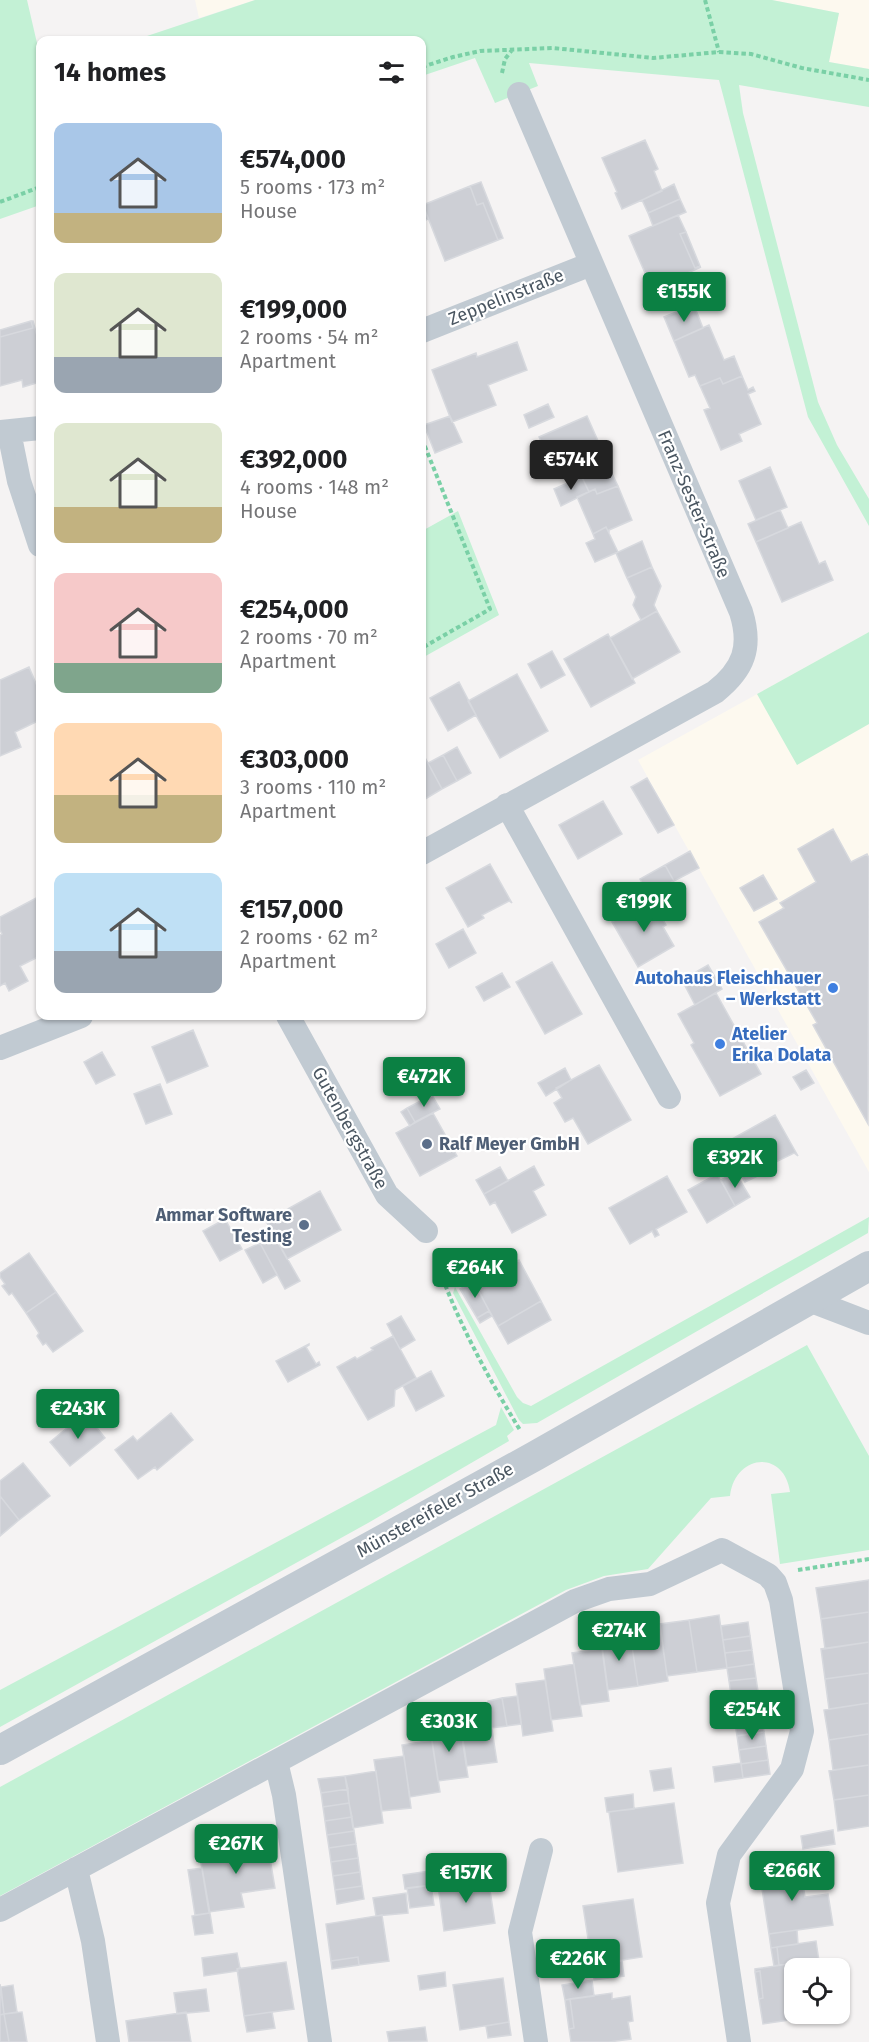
<!DOCTYPE html>
<html lang="en">
<head>
<meta charset="utf-8">
<style>
	:root { --surface:#fff; --page:#f6f6f6; --text:#202124; --muted:#757577; --accent:#0b8043 }
	body { margin:0; font-family:"Fira Sans",sans-serif; background:var(--page); color:var(--text); height:100vh; display:flex; flex-direction:column; font-size:22px; white-space:nowrap }
	* { box-sizing:border-box; margin:0 }
	p { font-size:20px; color:var(--muted) }
	.icon { flex:none; width:33px; height:33px; fill:none; stroke:currentColor; stroke-width:2; stroke-linecap:round; stroke-linejoin:round }
	.map { position:relative; flex:1; overflow:hidden }
	.sheet { position:absolute; left:36px; top:36px; width:390px; height:984px; display:flex; flex-direction:column; background:var(--surface); border-radius:12px; box-shadow:0 2px 4px #0004 }
	.sheet>* { flex:none }
	.controls { position:absolute; left:784px; top:1958px; display:grid; gap:12px }
	.controls a { display:grid; place-items:center; width:66px; height:66px; border-radius:12px; background:var(--surface); box-shadow:0 2px 4px #0004; font-size:30px }
	.price { position:absolute; translate:-50% -51px; padding:0 14px; border-radius:6px; background:var(--accent); color:#fff; font-size:20px; line-height:39px; filter:drop-shadow(0 2px 3px #0008) }
	.price::after { content:''; position:absolute; left:50%; top:36px; width:18px; height:14px; margin-left:-9px; background:inherit; clip-path:polygon(0 0,100% 0,50% 100%) }
	.price.on { background:#222; color:#fff }
	ul { padding:0; list-style:none }
	li { display:flex; align-items:center; gap:18px; height:150px; padding:0 18px }
	li span { display:grid; place-items:center; flex:none; width:168px; height:120px; border-radius:12px; color:#555 }
	li>.icon { margin-inline-start:auto }
	span .icon { width:72px; height:72px; fill:#fffc; stroke-width:1 }
	li b { font-size:26px }
	h2 { display:flex; justify-content:space-between; align-items:center; height:72px; padding:0 18px; font-size:26px }
	.map>svg:first-child { display:block }
	.commercial { fill:#fdf9ef }
	.green { fill:#c3f1d5 }
	.building { fill:#cdcfd5; stroke:#d7d9de; stroke-width:1.5 }
	.lines { fill:none; stroke-linecap:round; stroke-linejoin:round }
	.path { stroke:#7ad0a6; stroke-width:4; stroke-dasharray:4.5 3; stroke-linecap:butt }
	.minor { stroke:#c1cad2; stroke-width:24 }
	.tertiary { stroke:#c1cad2; stroke-width:30 }
	.shop-dot { fill:#3f7fe0; stroke:#fff; stroke-width:2 }
	.service-dot { fill:#5c6f8a; stroke:#fff; stroke-width:2 }
	.labels { text-anchor:middle; dominant-baseline:central; stroke-width:4.5; stroke-linejoin:round; paint-order:stroke }
	.street-label { font-size:18px; fill:#4a5661; stroke:#fff }
	.shop-label { font-size:18px; font-weight:bold; fill:#366cbe; stroke:#fff; text-anchor:end }
	.service-label { font-size:18px; font-weight:bold; fill:#4e5e75; stroke:#fff; text-anchor:start }
</style>
</head>
<body>
<div class="map">
<svg width="869" height="2042" viewBox="0 0 869 2042">
	<rect width="100%" height="100%" fill="#f5f3f3"/>
	<path class="commercial" d="M195,0H255L199,18Z
		M772,0H869V69L829,62L839,13Z
		M869,632V1172L638,760Z"/>
	<path class="green" d="M0,0H27L40,56V205L0,219Z
		M255,0H772L839,13L829,62L869,69V107L739,85L743,113L818,402L837,445L869,499V526L808,417L719,80L529,63L538,86L495,103L475,58L422,76V40H135Z
		M458,511L499,615L422,658V531Z
		M869,632V724L797,765L757,694Z
		M869,1217L868,1233L537,1423L523,1424L519,1420L453,1293L455,1287L517,1397L523,1403L531,1406Z
		M807,1345L869,1456V1550L780,1564L771,1494L790,1492C784,1449 735,1454 730,1496L711,1498L648,1569L604,1576L566,1590L0,1896V1787Z
		M501,1407L514,1430L507,1436L509,1441L368,1523L0,1727V1690L496,1425Z"/>
	<path class="building" d="M645,140L658,169L654,171L662,191L622,209L615,193L617,192L602,158Z
		M481,182L503,238L498,240L483,203L477,205L470,186Z
		M674,184L680,199L648,213L642,200Z
		M470,186L477,205L483,203L498,240L445,261L423,205Z
		M422,194L425,204L423,205L428,219L422,222Z
		M680,199L686,212L653,226L648,213Z
		M678,215L686,232L680,234L695,268L701,267L652,289L629,236Z
		M686,232L700,266L695,268L680,234Z
		M694,305L703,328L674,341L664,317Z
		M31,321H33L40,347V382L23,387L22,380L0,386V337L33,328Z
		M31,321L33,328L0,337V330Z
		M709,325L724,360L734,356L742,376L723,384L720,378L700,386L695,375L689,377L674,341Z
		M517,342L527,370L488,385L496,405L452,422L432,370L476,353L477,357Z
		M742,376L748,390L753,387L755,391L748,394L761,424L739,434L742,441L721,450L704,410L710,408L700,386L720,378L723,384Z
		M548,404L554,417L529,428L524,415Z
		M450,416L462,442L435,453L424,425Z
		M587,416L603,452L555,473L539,437Z
		M608,465L618,486L597,494L595,489L589,492L582,477Z
		M770,467L787,507L756,520L739,481Z
		M582,477L589,492L561,506L554,489Z
		M618,486L632,520L609,530V533L606,527L593,534L577,497L595,489L597,494Z
		M780,510L788,528L756,542L748,524Z
		M801,522L819,564L825,561L833,580L782,602L756,542Z
		M606,527L618,552L595,562L586,543L595,539L593,534Z
		M642,541L652,567L627,578L616,553Z
		M652,567L661,586L654,605L657,611L641,620L633,605L636,597L627,578Z
		M657,611L680,652L632,679L610,638Z
		M608,634L635,683L591,707L564,659Z
		M552,651L565,675L541,688L528,664Z
		M29,667L40,693V720L15,732L21,747L0,756V680Z
		M517,674L548,731L500,758L468,701Z
		M459,682L476,715L448,731L430,698Z
		M457,747L471,773L457,781L443,755Z
		M422,752L442,789L422,801Z
		M443,755L457,781L442,789L428,763Z
		M647,778L674,825L658,833L631,787Z
		M603,801L622,834L578,859L559,825Z
		M833,829L851,862L867,854L869,858L868,1124L813,1025L817,1023L759,922L784,908L780,903L816,882L798,849Z
		M690,851L699,868L674,881L665,865Z
		M490,864L512,903L509,901L482,915L484,918L468,927L446,888Z
		M665,865L674,881L648,895L640,879Z
		M763,875L777,899L754,911L740,888Z
		M40,896V956L20,966L28,981L9,991L5,983L0,986V935L2,934L0,930V917Z
		M652,900L666,925L663,927L674,946L638,967L612,922Z
		M463,929L476,953L449,968L436,944Z
		M552,962L582,1014L545,1034L516,982Z
		M708,965L722,989L695,1005L682,980Z
		M502,973L510,987L484,1001L476,987Z
		M716,993L761,1074L720,1096L691,1045L694,1043L678,1014Z
		M193,1030L208,1066L167,1083L152,1047Z
		M102,1052L115,1075L96,1084L84,1062Z
		M599,1065L631,1120L588,1144L573,1118L565,1122L554,1103L562,1098L556,1088Z
		M565,1068L571,1080L546,1096L538,1083Z
		M806,1070L814,1083L801,1090L793,1077Z
		M160,1084L172,1114L146,1124L134,1094Z
		M432,1095L440,1109L415,1122L407,1108Z
		M407,1108L415,1122L410,1126L401,1112Z
		M433,1113L457,1156L420,1176L396,1133Z
		M775,1115L798,1156L794,1153L759,1170L762,1174L745,1182L723,1144Z
		M534,1166L544,1185L533,1191L546,1215L512,1233L495,1202L490,1205L484,1194Z
		M500,1167L508,1181L484,1194L476,1180Z
		M735,1172L750,1197L735,1206L721,1180Z
		M717,1174L735,1206L707,1223L688,1190Z
		M667,1176L687,1212L656,1229L659,1235L655,1237L652,1231L630,1244L609,1208Z
		M320,1191L341,1230L287,1259L266,1221Z
		M225,1219L242,1249L220,1261L203,1231Z
		M274,1235L300,1281L285,1289L260,1243Z
		M260,1243L277,1275L263,1283L245,1250Z
		M29,1253L56,1292L26,1313L12,1293L9,1295L2,1286L5,1284L0,1277V1273Z
		M519,1260L541,1301L498,1326L475,1285Z
		M474,1281L489,1311L477,1318L460,1289Z
		M56,1292L83,1331L53,1352L46,1343L43,1345L37,1336L39,1333L26,1313Z
		M541,1301L551,1320L508,1344L498,1326Z
		M489,1311L492,1316L480,1323L477,1318Z
		M401,1316L415,1340L400,1349L387,1324Z
		M393,1336L416,1378L395,1390L394,1406L368,1420L337,1367L355,1357L357,1359L373,1350L371,1348Z
		M309,1344V1345L306,1347L316,1364L319,1362L320,1365L288,1382L276,1361Z
		M431,1371L444,1396L416,1411L403,1386Z
		M85,1413L105,1438L70,1466L50,1442Z
		M171,1413L193,1440L157,1470L155,1467L138,1479L115,1450L133,1436L137,1441Z
		M23,1463L50,1496L19,1520L0,1496V1481Z
		M0,1496L19,1520L0,1536Z
		M869,1580V1612L821,1619L816,1588Z
		M869,1612V1642L825,1649L821,1619Z
		M719,1615L727,1668L697,1672L689,1620Z
		M689,1620L697,1672L667,1676L660,1624Z
		M748,1622L750,1636L723,1640L721,1626Z
		M660,1629L668,1681L638,1686L630,1633Z
		M630,1633L638,1686L608,1690L601,1638Z
		M750,1636L752,1650L725,1653L723,1640Z
		M869,1642V1673L825,1679L821,1649Z
		M602,1649L609,1701L580,1705L572,1653Z
		M752,1650L754,1664L727,1668L725,1653Z
		M574,1664L582,1716L551,1720L544,1669Z
		M754,1664L756,1678L729,1681L727,1668Z
		M869,1673V1703L829,1709L825,1679Z
		M756,1678L758,1691L731,1695L729,1681Z
		M545,1680L553,1731L523,1736L516,1684Z
		M758,1691L760,1705L733,1709L731,1695Z
		M517,1696L521,1724L507,1726L502,1698Z
		M502,1698L507,1726L491,1728L488,1701Z
		M869,1703V1734L829,1740L824,1710Z
		M760,1705L762,1719L735,1723L733,1709Z
		M489,1710L497,1762L467,1766L459,1714Z
		M762,1719L764,1732L737,1736L735,1723Z
		M460,1725L468,1777L438,1781L430,1729Z
		M764,1732L766,1746L739,1750L737,1736Z
		M869,1734V1765L833,1770L829,1740Z
		M432,1740L440,1792L410,1797L402,1745Z
		M766,1746L768,1760L741,1764L739,1750Z
		M404,1756L411,1808L382,1811L374,1760Z
		M768,1760L770,1774L743,1778L741,1764Z
		M741,1763L743,1778L715,1782L713,1767Z
		M869,1765V1795L834,1800L829,1771Z
		M671,1768L674,1788L654,1791L650,1771Z
		M376,1771L383,1823L353,1828L345,1776Z
		M345,1776L348,1789L321,1793L318,1779Z
		M348,1789L349,1803L323,1807L321,1793Z
		M633,1794L634,1809L607,1812L605,1798Z
		M869,1795V1826L838,1831L834,1800Z
		M349,1803L352,1817L325,1821L323,1807Z
		M674,1803L683,1863L618,1872L609,1812Z
		M352,1817L354,1831L327,1835L325,1821Z
		M833,1830L835,1844L803,1849L801,1836Z
		M354,1831L356,1844L329,1848L327,1835Z
		M267,1841L275,1888L241,1893L244,1907L209,1912L199,1851H200L201,1855L237,1849V1846Z
		M356,1844L358,1858L331,1862L329,1848Z
		M358,1858L360,1872L333,1876L331,1862Z
		M800,1864L805,1897L828,1894L833,1925L769,1934L759,1870Z
		M453,1867L455,1882L431,1886L429,1871Z
		M202,1868L210,1913L195,1915L188,1870Z
		M429,1871L431,1885L405,1889L403,1875Z
		M360,1872L362,1886L335,1890L333,1876Z
		M488,1877L495,1923L444,1931L438,1885Z
		M431,1885L434,1905L410,1908L407,1888Z
		M362,1886L364,1899L337,1904L335,1890Z
		M406,1893L408,1913L376,1916L373,1898Z
		M633,1899L642,1957L592,1965L583,1906Z
		M210,1913L213,1933L195,1935L192,1916Z
		M382,1915L389,1961L359,1965L358,1957L331,1961L326,1924Z
		M797,1930L798,1944L771,1948L769,1934Z
		M816,1941L819,1961L779,1965L777,1947Z
		M777,1947L779,1965L774,1966L771,1948Z
		M237,1953L240,1968L237,1969L238,1971L204,1976L202,1958Z
		M358,1957L359,1965L332,1969L331,1961Z
		M622,1961L624,1976L594,1980L592,1965Z
		M808,1961L809,1968H795V2013L816,2014V2016L763,2024L759,1999L763,1998L760,1971L755,1972V1969Z
		M286,1962L294,2009L244,2016L237,1969Z
		M760,1971L763,1998L759,1999L755,1972Z
		M445,1972L446,1986L420,1990L418,1976Z
		M503,1978L509,2022L460,2030L453,1985Z
		M592,1980L594,1996L565,2000L562,1985Z
		M0,1984L4,2014L0,2015Z
		M13,1985L17,2012L4,2014L1,1987Z
		M206,1989L209,2011L177,2014L174,1993Z
		M612,1993V1999L630,1996L633,2021L628,2022L631,2039L609,2042H571L569,2029L574,2028L570,1999Z
		M570,1999L574,2028L569,2029L565,2000Z
		M22,2012L27,2042H9L4,2014Z
		M186,2012L191,2042H129L126,2021Z
		M272,2012L275,2028L247,2032L244,2016Z
		M4,2014L9,2042H0V2015Z
		M509,2022L511,2035L488,2038L486,2026Z
		M425,2027L427,2041L389,2042L387,2032Z"/>
	<g class="lines">
		<path class="path" d="M705,0L719,52
			M422,67L453,57L480,51L553,48L653,58L719,52L751,54L802,68L869,80
			M502,73L505,59L512,50
			M0,202L40,187
			M422,439L490,609L422,648
			M435,1257C455,1317 487,1376 520,1430
			M798,1570L869,1559"/>
		<path class="minor" d="M422,331L591,264
			M0,432L40,428
			M9,432L19,481L40,545
			M507,805L669,1097
			M422,853L715,692C744,669 752,647 741,612L519,94
			M288,1016L387,1195L426,1231
			M0,1048L81,1016
			M809,1300L869,1323
			M276,1762L284,1795L320,2042
			M76,1869L93,1941L108,2042
			M0,1910L575,1601L609,1589L650,1584L722,1550L768,1575L775,1583L781,1600L802,1731L792,1769L729,1855L718,1903L739,2042
			M536,2042L520,1932L541,1850"/>
		<path class="tertiary" d="M0,1750L535,1456L869,1266"/>
	</g>
	<g class="shop-dot">
		<circle cx="833" cy="988" r="6"/>
		<circle cx="720" cy="1044" r="6"/>
	</g>
	<g class="service-dot">
		<circle cx="427" cy="1144" r="6"/>
		<circle cx="304" cy="1225" r="6"/>
	</g>
	<g class="labels">
		<g class="street-label">
			<text transform="translate(506 297) rotate(-22)">Zeppelinstraße</text>
			<text transform="translate(694 504) rotate(67)">Franz-Sester-Straße</text>
			<text transform="translate(350 1128) rotate(61)">Gutenbergstraße</text>
			<text transform="translate(435 1510) rotate(-29)">Münstereifeler Straße</text>
		</g>
		<g class="shop-label">
			<text x="821" y="978">Autohaus Fleischhauer<tspan x="821" dy="21">– Werkstatt</tspan></text>
			<text x="732" y="1034" text-anchor="start">Atelier<tspan x="732" dy="21">Erika Dolata</tspan></text>
		</g>
		<g class="service-label">
			<text x="439" y="1144">Ralf Meyer GmbH</text>
			<text x="292" y="1215" text-anchor="end">Ammar Software<tspan x="292" dy="21">Testing</tspan></text>
		</g>
	</g>
</svg>
<div class="controls">
<a><svg class="icon" aria-label="locate" viewBox="0 0 24 24"><circle cx="12" cy="12" r="6"/><path d="M12 2v4M12 18v4M2 12h4M18 12h4"/></svg></a>
</div>
<b class="price" style="left:684px;top:323px">€155K</b>
<b class="price on" style="left:571px;top:491px">€574K</b>
<b class="price" style="left:644px;top:933px">€199K</b>
<b class="price" style="left:424px;top:1108px">€472K</b>
<b class="price" style="left:735px;top:1189px">€392K</b>
<b class="price" style="left:475px;top:1299px">€264K</b>
<b class="price" style="left:78px;top:1440px">€243K</b>
<b class="price" style="left:619px;top:1662px">€274K</b>
<b class="price" style="left:752px;top:1741px">€254K</b>
<b class="price" style="left:449px;top:1753px">€303K</b>
<b class="price" style="left:236px;top:1875px">€267K</b>
<b class="price" style="left:792px;top:1902px">€266K</b>
<b class="price" style="left:466px;top:1904px">€157K</b>
<b class="price" style="left:578px;top:1990px">€226K</b>
<section class="sheet">
<h2>14 homes<svg class="icon" aria-label="filters" viewBox="0 0 24 24"><path d="M4 7h16M4 17h16"/><circle cx="9" cy="7" r="2"/><circle cx="15" cy="17" r="2"/></svg></h2>
<ul>
<li><span style="background:linear-gradient(#a9c7e8 75%,#c2b280 0)"><svg class="icon" aria-label="home" viewBox="0 0 24 24"><path d="M3 11l9-7 9 7M6 9v11h12V9"/></svg></span><div><b>€574,000</b><p>5 rooms · 173 m²</p><p>House</p></div></li>
<li><span style="background:linear-gradient(#dfe7d0 70%,#9aa5b1 0)"><svg class="icon" aria-label="home" viewBox="0 0 24 24"><path d="M3 11l9-7 9 7M6 9v11h12V9"/></svg></span><div><b>€199,000</b><p>2 rooms · 54 m²</p><p>Apartment</p></div></li>
<li><span style="background:linear-gradient(#dfe7d0 70%,#c2b280 0)"><svg class="icon" aria-label="home" viewBox="0 0 24 24"><path d="M3 11l9-7 9 7M6 9v11h12V9"/></svg></span><div><b>€392,000</b><p>4 rooms · 148 m²</p><p>House</p></div></li>
<li><span style="background:linear-gradient(#f6c9c9 75%,#7fa58c 0)"><svg class="icon" aria-label="home" viewBox="0 0 24 24"><path d="M3 11l9-7 9 7M6 9v11h12V9"/></svg></span><div><b>€254,000</b><p>2 rooms · 70 m²</p><p>Apartment</p></div></li>
<li><span style="background:linear-gradient(#ffd9b3 60%,#c2b280 0)"><svg class="icon" aria-label="home" viewBox="0 0 24 24"><path d="M3 11l9-7 9 7M6 9v11h12V9"/></svg></span><div><b>€303,000</b><p>3 rooms · 110 m²</p><p>Apartment</p></div></li>
<li><span style="background:linear-gradient(#bfe0f5 65%,#9aa5b1 0)"><svg class="icon" aria-label="home" viewBox="0 0 24 24"><path d="M3 11l9-7 9 7M6 9v11h12V9"/></svg></span><div><b>€157,000</b><p>2 rooms · 62 m²</p><p>Apartment</p></div></li>
</ul>
</section>
</div>
</body>
</html>
